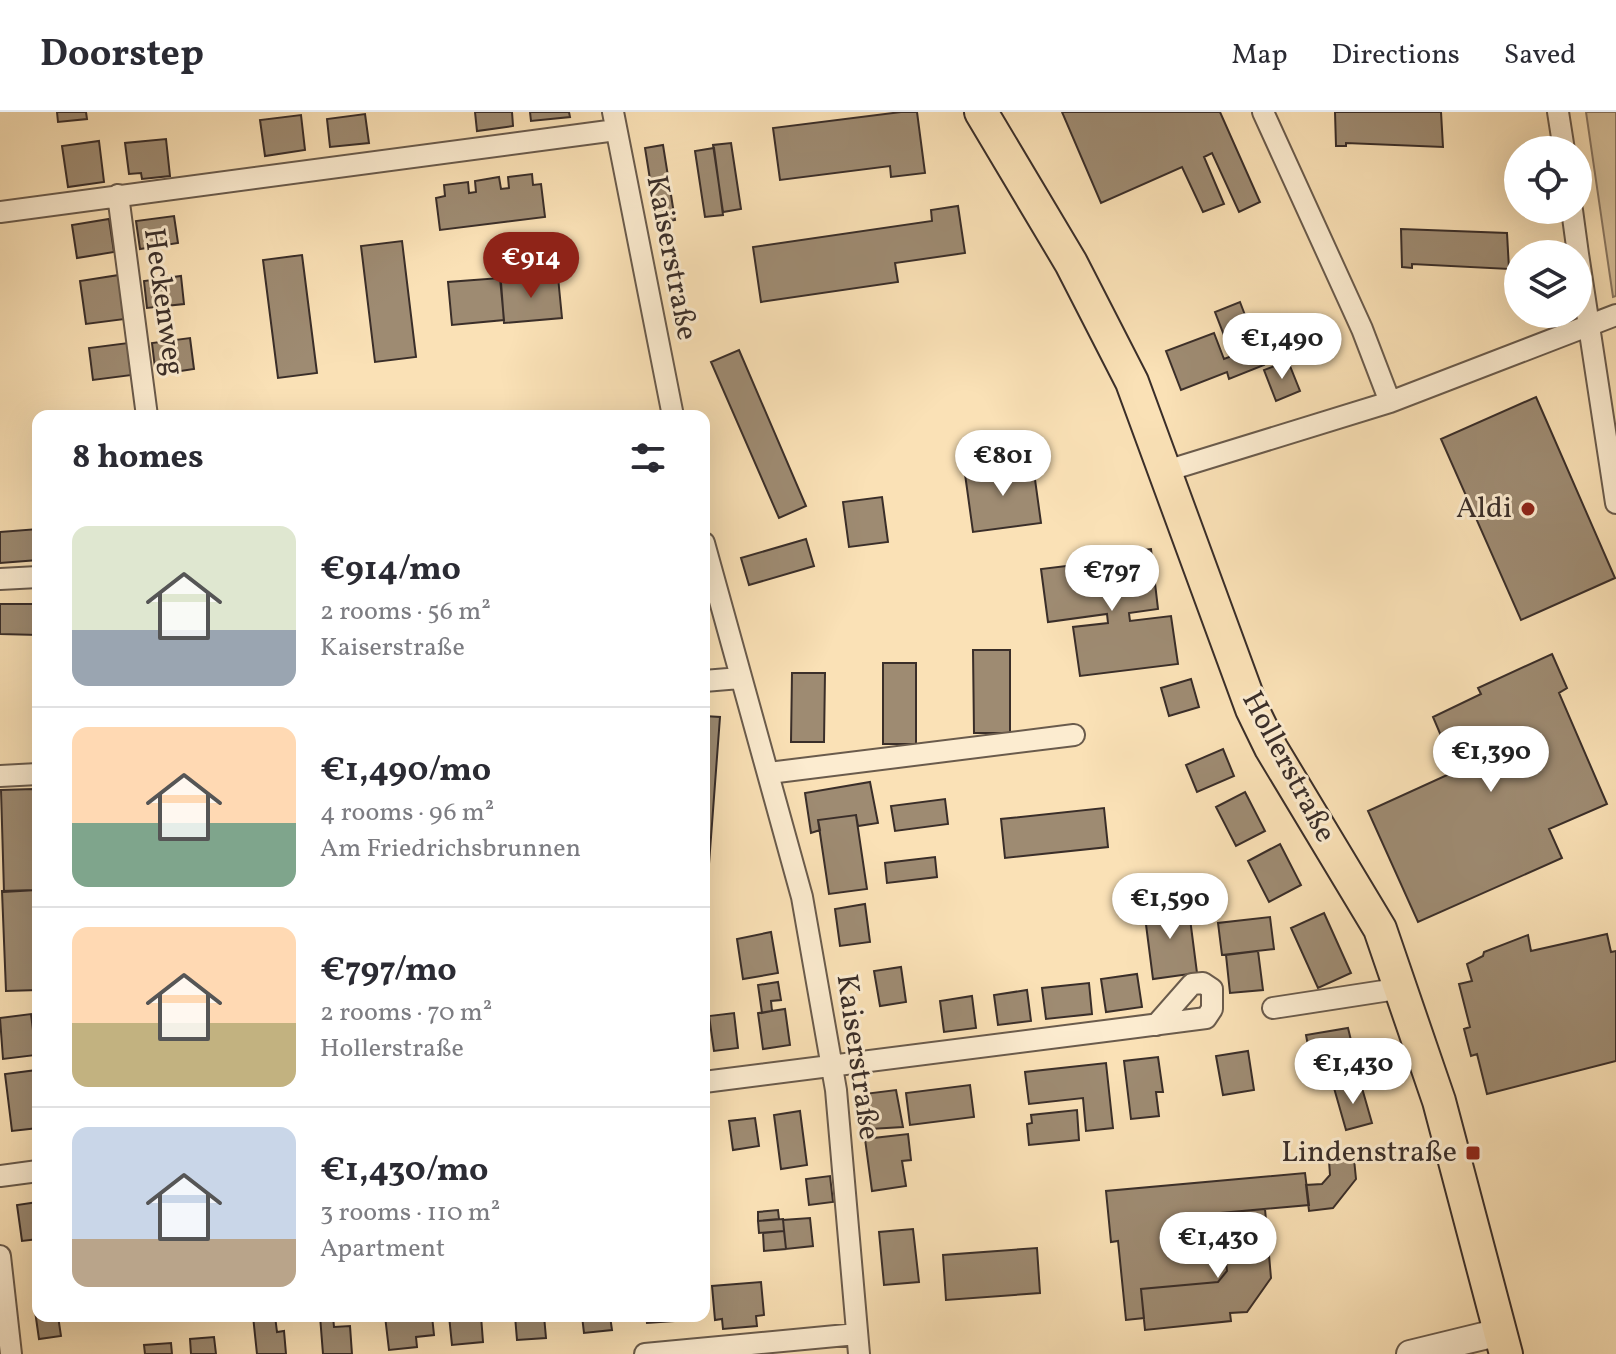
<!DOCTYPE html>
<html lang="en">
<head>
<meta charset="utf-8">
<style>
	:root { --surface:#fff; --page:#f2f2f3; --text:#2b2b33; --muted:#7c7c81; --line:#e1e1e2; --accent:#8f2418 }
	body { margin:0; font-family:Vollkorn,serif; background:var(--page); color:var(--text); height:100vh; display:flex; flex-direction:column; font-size:30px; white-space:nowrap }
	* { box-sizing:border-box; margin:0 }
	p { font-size:26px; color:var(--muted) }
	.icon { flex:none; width:44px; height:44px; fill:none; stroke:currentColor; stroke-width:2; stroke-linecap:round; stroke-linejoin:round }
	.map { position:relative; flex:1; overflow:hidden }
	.sheet { position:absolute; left:32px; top:298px; width:678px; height:912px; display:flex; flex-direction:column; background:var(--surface); border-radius:16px; box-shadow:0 8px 32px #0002 }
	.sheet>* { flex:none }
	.buttons { position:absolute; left:1504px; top:24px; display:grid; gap:16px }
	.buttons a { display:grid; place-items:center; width:88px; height:88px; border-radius:50%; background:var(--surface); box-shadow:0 8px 32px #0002; font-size:40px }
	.price { position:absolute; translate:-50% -68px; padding:0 18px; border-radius:28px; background:#fff; color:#222; font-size:26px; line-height:52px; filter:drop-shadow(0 2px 4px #0008) }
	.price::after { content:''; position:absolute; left:50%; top:48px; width:24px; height:18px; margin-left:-12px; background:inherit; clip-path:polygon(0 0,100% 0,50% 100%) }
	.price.active { background:var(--accent); color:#fff }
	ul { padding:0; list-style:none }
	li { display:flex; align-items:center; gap:24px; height:200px; padding:0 40px }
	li+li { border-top:2px solid var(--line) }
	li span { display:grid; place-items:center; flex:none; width:224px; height:160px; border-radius:16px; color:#555 }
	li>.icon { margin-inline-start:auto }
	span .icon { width:96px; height:96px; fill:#fffc; stroke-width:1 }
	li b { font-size:34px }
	h2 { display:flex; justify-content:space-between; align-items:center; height:96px; padding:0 40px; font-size:34px }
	header { display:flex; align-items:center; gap:48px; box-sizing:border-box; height:112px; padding:0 40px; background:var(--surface); border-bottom:2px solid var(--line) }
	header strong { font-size:38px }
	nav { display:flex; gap:44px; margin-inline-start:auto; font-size:28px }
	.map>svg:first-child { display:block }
	.green { fill:#d9c39e; stroke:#8a7864; stroke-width:2 }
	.building { fill:#9e8b72; stroke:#3a2e29; stroke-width:2 }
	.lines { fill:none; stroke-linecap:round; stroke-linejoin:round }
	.minor-casing { stroke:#6a5b4c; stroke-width:24 }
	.tertiary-casing { stroke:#6a5b4c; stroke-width:30 }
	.primary-casing { stroke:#3a2e29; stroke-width:36 }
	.minor { stroke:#fcecd0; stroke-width:20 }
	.tertiary { stroke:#fcecd0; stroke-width:26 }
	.primary { stroke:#fae1b6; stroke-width:32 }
	.poi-dot { fill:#8f2418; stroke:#fcecd0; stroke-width:3 }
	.labels { text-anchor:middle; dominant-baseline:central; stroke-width:6; stroke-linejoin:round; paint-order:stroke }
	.street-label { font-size:30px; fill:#3a2e29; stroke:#fcecd0 }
	.poi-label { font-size:30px; fill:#3a2e29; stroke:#fcecd0; text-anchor:end }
</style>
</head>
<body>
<header>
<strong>Doorstep</strong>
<nav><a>Map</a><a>Directions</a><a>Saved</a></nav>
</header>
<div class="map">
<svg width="1616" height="1242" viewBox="0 0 1616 1242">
	<rect width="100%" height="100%" fill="#fae1b6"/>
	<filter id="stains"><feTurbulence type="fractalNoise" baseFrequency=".0025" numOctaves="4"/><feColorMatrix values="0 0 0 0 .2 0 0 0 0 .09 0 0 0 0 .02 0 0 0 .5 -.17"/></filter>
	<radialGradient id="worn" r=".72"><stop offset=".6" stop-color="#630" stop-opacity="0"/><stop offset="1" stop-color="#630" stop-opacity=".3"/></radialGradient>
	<path class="green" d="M1586,0H1616V184L1613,185Z"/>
	<path class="building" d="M57,0H86L87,7L58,10Z
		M475,0H512L513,14L477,19Z
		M530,0H569L570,5L531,9Z
		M901,0H917L925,61L891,65L890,54L780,68L773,16Z
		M1062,0H1220L1260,90L1239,100L1212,41L1204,45L1224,92L1203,100L1182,55L1101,91Z
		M1335,0H1441L1443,35L1346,31V34H1336Z
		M365,2L369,31L330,35L327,7Z
		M301,3L305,38L265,44L260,8Z
		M166,27L170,64L142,67L141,61L129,62L125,31Z
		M99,29L104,70L68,75L62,34Z
		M731,31L741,97L723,100L713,33Z
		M663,33L675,108L657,111L645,36Z
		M714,36L723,103L705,105L695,39Z
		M532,62L533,73L541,72L545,105L440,118L436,86L445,84L444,73L468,70L469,81L476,80L475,69L499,65L501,77L509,76L508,65Z
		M958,94L965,141L895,151L898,170L761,190L753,135L932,109L931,98Z
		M174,104L178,131L140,137L136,109Z
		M109,107L114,140L77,146L72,113Z
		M1401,117L1507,121L1509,157L1412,152V156L1402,155Z
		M402,129L416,245L375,250L361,134Z
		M302,143L317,261L278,266L263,148Z
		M119,163L125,207L86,212L80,169Z
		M181,164L184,192L147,196L144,169Z
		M558,165L562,206L504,211L501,170Z
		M500,166L504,208L452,213L448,170Z
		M1240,190L1264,253L1229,267L1227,260L1181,278L1166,239L1214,221L1224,247L1232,244L1215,200Z
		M190,226L194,257L167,261L166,255L155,256L152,231Z
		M128,231L132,263L93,268L89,236Z
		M739,238L806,394L779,406L711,250Z
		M1288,249L1300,279L1276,289L1264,258Z
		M1536,285L1615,466L1521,508L1441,327Z
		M1033,353L1041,411L973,420L965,362Z
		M882,385L888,430L849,435L843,390Z
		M38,417V448L0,451V420Z
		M806,427L814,454L749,473L741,446Z
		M1151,437L1158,497L1129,501L1130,509L1171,504L1178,552L1080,564L1073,515L1108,511L1107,502L1048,510L1041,457L1099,450V443Z
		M0,492H38V523L0,522Z
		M973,538H1010V621H974Z
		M1552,542L1567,576L1559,581L1607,692L1549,717L1562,746L1418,810L1368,699L1456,659L1433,605L1481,582L1478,576Z
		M883,551H916V632H883Z
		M792,561H825L824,630H791Z
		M1191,567L1199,595L1169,604L1161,576Z
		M704,604L720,605L706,792L704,791Z
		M1223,637L1234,664L1197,680L1186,653Z
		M870,670L878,711L858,714L856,703L818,708L820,718L811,721L805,681Z
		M33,677L36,778L4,780L1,678Z
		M1245,680L1265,719L1236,734L1216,695Z
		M945,687L948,712L895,719L891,694Z
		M1104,696L1108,735L1005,746L1001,707Z
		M856,703L867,777L829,782L818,708Z
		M1280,732L1301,773L1269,790L1248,749Z
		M935,745L937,765L887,771L885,751Z
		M35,778L38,878L6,879L2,779Z
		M1188,791L1197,861L1153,867L1144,797Z
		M865,792L870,830L840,834L835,797Z
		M1324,801L1351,861L1318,876L1291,816Z
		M1270,805L1274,837L1222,843L1218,811Z
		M771,820L778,861L743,867L737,827Z
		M1607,822L1611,840L1616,839V949L1487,982L1477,942L1471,944L1464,917L1470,915L1459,872L1472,869L1467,852L1483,844L1484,840L1528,823L1531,839Z
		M1258,839L1263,878L1230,881L1226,843Z
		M901,855L906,890L880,894L874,859Z
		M1137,862L1142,895L1106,900L1101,867Z
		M778,870L781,888L771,889L772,899L762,901L758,873Z
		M1089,871L1092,902L1046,907L1042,876Z
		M1027,878L1031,909L998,913L994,883Z
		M972,884L976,916L944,920L940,889Z
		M785,897L790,933L763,937L758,901Z
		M734,901L738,936L714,939L709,904Z
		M31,902L36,943L3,947L0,906Z
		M1348,916L1357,953L1313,960L1306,923Z
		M1248,939L1254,978L1223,983L1216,944Z
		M1158,945L1163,980H1156L1159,1004L1131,1007L1124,949Z
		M1106,951L1113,1016L1086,1019L1083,986L1029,992L1025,960Z
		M37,958L38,1016L12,1019L5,962Z
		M1360,969L1372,1011L1346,1018L1334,976Z
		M970,973L974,1005L910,1013L906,981Z
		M896,978L903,1015L870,1017L864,982Z
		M1077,998L1079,1028L1029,1033L1027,1012L1032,1011L1031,1003Z
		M800,999L807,1053L781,1057L774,1003Z
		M755,1006L759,1034L733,1038L729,1009Z
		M908,1022L911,1048L902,1049L906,1074L872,1079L865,1027Z
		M1354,1047L1356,1067L1333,1096L1309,1099L1306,1073L1322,1072L1330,1063L1329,1049Z
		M1305,1061L1309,1093L1221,1101L1227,1159L1218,1170L1141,1177L1144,1206L1126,1208L1118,1129L1111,1130L1106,1079Z
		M830,1064L833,1090L809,1093L806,1067Z
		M38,1090V1127L22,1129L17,1093Z
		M1265,1097L1271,1166L1247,1200L1230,1201L1231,1209L1145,1218L1141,1177L1218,1170L1227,1159L1221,1101Z
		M778,1098L779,1107L758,1109V1100Z
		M810,1106L813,1134L786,1137L783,1108Z
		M783,1107L784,1119L759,1121L758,1109Z
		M913,1117L919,1170L884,1173L879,1120Z
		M784,1119L786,1137L764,1139L763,1121Z
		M1037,1136L1040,1181L946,1188L943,1143Z
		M761,1170L764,1203L756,1204L757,1214L723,1217L722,1207L715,1208L712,1174Z
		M38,1191V1204H58L61,1224L39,1227L34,1192Z
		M253,1204H275L277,1220L284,1219L286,1242H257Z
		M320,1204H333L334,1215L350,1214L352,1242H323Z
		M385,1204H432L434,1223L416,1225L417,1235L389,1238Z
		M449,1204H481L483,1230L452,1233Z
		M515,1204H544L546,1226L517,1228Z
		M582,1204H610L612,1218L584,1221Z
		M646,1204H674V1209L647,1211Z
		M214,1225L216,1242H191L190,1227Z
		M171,1231L172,1242H145L144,1233Z"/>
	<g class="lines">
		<defs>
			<path id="minor" d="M613,0L673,304
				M1263,0L1362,217L1390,290
				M1558,0L1564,38
				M118,83L147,304
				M1572,98L1578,142
				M0,100L616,18
				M1578,142L1616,391
				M1166,359L1390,290L1616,203
				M704,431L802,785L836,978L859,1242
				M0,467L38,465
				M704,569L740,566
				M769,661L1074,623
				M0,664L38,662
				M1273,896L1403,876
				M704,970L1121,917L1206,906L1212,897V877L1203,871L1192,872L1156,913
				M0,1064L38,1059
				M0,1144L11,1242
				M645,1242L857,1222"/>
			<path id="tertiary" d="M1410,1242L1500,1220"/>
			<path id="primary" d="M981,0L1071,151L1132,270L1252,597L1271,636L1380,817L1439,989L1506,1242"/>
		</defs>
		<use href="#minor" class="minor-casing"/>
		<use href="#tertiary" class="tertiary-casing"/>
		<use href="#primary" class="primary-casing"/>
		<use href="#minor" class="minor"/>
		<use href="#tertiary" class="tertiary"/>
		<use href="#primary" class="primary"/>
	</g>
	<g class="poi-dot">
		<circle cx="1528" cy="397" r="8"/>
		<rect x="1465" y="1033" width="16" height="16" rx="4"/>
	</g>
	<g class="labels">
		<g class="street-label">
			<text transform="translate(671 146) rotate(79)">Kaiserstraße</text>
			<text transform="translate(163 190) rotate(82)">Heckenweg</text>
			<text transform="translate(1288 655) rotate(62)">Hollerstraße</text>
			<text transform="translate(857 945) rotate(82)">Kaiserstraße</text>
		</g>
		<g class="poi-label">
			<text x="1512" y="397">Aldi</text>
			<text x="1457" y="1041">Lindenstraße</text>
		</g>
	</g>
	<rect width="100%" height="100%" filter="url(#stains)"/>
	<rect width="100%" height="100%" fill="url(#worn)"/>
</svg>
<div class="buttons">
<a><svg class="icon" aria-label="locate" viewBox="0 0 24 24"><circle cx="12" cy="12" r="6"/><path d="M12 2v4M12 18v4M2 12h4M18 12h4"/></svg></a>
<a><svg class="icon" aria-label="layers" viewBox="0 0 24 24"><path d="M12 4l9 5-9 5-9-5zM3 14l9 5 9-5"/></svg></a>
</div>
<b class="price active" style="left:531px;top:188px">€914</b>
<b class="price" style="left:1282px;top:269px">€1,490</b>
<b class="price" style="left:1003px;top:386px">€801</b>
<b class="price" style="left:1112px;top:501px">€797</b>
<b class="price" style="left:1491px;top:682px">€1,390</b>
<b class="price" style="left:1170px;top:829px">€1,590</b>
<b class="price" style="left:1353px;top:994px">€1,430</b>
<b class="price" style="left:1218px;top:1168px">€1,430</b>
<section class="sheet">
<h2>8 homes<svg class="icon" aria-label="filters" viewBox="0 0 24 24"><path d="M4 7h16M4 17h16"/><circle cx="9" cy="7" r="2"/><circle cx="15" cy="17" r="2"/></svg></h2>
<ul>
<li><span style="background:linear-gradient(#dfe7d0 65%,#9aa5b1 0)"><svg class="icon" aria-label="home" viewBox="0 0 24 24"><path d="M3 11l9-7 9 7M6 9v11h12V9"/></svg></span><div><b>€914/mo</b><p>2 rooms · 56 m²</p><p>Kaiserstraße</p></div></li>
<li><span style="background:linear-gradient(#ffd9b3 60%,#7fa58c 0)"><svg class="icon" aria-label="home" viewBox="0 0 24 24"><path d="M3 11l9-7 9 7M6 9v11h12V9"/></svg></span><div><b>€1,490/mo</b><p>4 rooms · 96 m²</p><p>Am Friedrichsbrunnen</p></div></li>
<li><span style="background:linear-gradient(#ffd9b3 60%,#c2b280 0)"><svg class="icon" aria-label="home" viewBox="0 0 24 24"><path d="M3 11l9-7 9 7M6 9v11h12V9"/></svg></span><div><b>€797/mo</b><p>2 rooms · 70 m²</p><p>Hollerstraße</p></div></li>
<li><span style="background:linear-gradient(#c9d6e8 70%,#b9a48a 0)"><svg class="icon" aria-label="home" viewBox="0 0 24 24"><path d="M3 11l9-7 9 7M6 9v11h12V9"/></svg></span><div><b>€1,430/mo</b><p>3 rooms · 110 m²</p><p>Apartment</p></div></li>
</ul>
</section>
</div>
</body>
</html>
